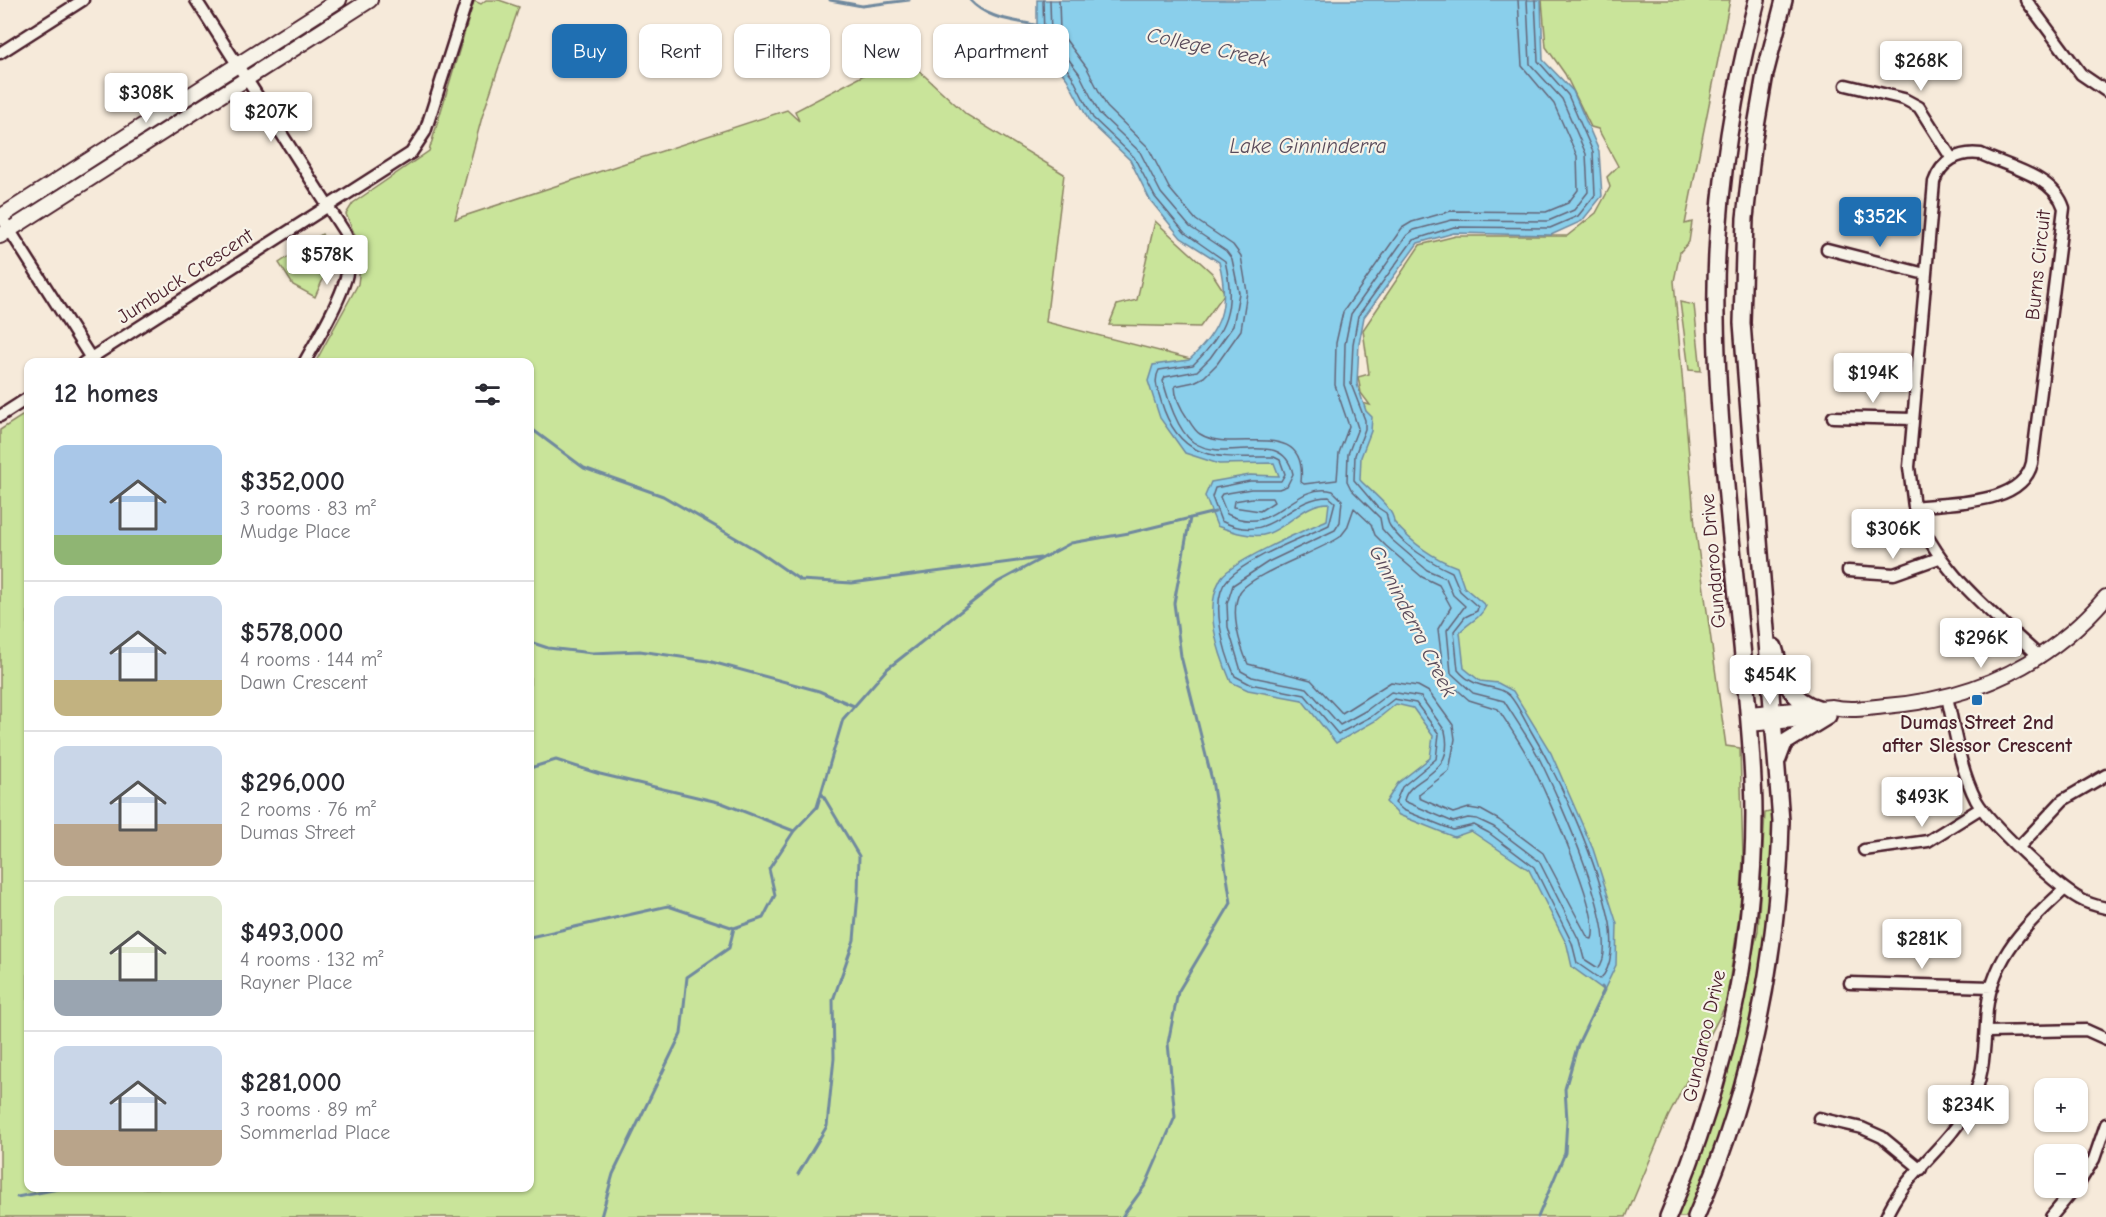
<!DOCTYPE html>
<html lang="en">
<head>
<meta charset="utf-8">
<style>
	:root { --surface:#fff; --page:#f2f2f3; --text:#2b2b33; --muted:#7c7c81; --line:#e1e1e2; --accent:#1f6fb2 }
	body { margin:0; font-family:"Comic Neue",sans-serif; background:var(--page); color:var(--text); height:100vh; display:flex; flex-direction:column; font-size:22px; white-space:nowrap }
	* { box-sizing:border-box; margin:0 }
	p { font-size:20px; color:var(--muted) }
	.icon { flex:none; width:33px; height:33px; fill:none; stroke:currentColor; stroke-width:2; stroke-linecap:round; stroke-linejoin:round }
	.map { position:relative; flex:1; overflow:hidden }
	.sheet { position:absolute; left:24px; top:358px; width:510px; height:834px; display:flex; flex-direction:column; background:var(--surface); border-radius:12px; box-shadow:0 2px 4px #0004 }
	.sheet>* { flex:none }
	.hud { position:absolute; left:552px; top:24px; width:570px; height:54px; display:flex; gap:12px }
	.buttons { position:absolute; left:2034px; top:1078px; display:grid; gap:12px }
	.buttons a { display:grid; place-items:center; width:54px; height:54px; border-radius:12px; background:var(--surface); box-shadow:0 2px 4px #0004; font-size:30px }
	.price { position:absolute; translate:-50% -51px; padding:0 14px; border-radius:6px; background:#fff; color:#222; font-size:20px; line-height:39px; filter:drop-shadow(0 2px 3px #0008) }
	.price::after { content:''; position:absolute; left:50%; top:36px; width:18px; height:14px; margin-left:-9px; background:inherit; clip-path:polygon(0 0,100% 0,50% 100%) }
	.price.current { background:var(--accent); color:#fff }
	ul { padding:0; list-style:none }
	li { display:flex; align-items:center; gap:18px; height:150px; padding:0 30px }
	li+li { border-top:2px solid var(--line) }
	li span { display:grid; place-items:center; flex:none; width:168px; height:120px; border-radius:12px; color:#555 }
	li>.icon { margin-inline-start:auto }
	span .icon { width:72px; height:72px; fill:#fffc; stroke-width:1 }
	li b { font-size:26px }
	h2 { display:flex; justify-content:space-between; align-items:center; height:72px; padding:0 30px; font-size:26px }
	.tag { padding:0 21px; border-radius:12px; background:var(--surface); box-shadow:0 2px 4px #0004; font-size:21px; line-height:54px }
	.tag.current { background:var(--accent); color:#fff }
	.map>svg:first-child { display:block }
	.green { fill:#c9e49a; stroke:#8a8262; stroke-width:1.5 }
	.water { fill:#8acfeb; stroke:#70899e; stroke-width:1.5 }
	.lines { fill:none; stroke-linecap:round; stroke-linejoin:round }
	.shore { stroke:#646578; stroke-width:1.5 }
	.stream { stroke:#70899e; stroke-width:3 }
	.street-casing { stroke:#4a1f2b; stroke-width:15 }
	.secondary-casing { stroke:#4a1f2b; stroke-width:18 }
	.primary-casing { stroke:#4a1f2b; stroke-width:20 }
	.street { stroke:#f7f3e8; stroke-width:10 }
	.secondary { stroke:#f7f3e8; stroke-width:14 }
	.primary { stroke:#f7f3e8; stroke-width:15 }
	.poi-dot { fill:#1f6fb2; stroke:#f7f3e8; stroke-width:2 }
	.labels { text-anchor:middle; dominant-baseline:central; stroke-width:4.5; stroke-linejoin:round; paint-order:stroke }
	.street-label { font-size:20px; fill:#4a1f2b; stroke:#f7f3e8 }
	.poi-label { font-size:20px; font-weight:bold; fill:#4a1f2b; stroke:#f7f3e8 }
	.water-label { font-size:21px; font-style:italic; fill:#5a4b5b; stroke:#f7f3e8 }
</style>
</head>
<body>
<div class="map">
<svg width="2106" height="1217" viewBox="0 0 2106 1217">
	<rect width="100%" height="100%" fill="#f6eada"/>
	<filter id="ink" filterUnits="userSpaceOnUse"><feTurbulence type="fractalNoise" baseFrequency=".0167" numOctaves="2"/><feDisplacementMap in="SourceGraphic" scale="12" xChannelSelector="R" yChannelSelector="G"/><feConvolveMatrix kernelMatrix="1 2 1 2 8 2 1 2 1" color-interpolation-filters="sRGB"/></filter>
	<g filter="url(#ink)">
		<path class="green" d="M486,0H499L519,7L482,117L455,219L787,110L799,121L795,111L902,55L967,115L1064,174L1046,322L1370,405L1361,393L1358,377L1369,374L1363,330L1420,245L1456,236H1567L1596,213L1610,187L1607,177L1618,166L1598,129L1591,127L1565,74L1546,47L1542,0H1730L1685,224L1692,222L1689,242L1680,252L1674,281L1695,526L1726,746L1740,748L1743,858L1740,909L1726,1004L1668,1117L1626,1217H0V430L28,412V1188H530V363H315L358,284L362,252L346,214L353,203L429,151L474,1L481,4Z
			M1155,221L1212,273L1225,293L1200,327L1109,325L1117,305L1137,300Z
			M322,234C336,261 326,271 315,297L293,285L279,263Z
			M1680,302L1694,305L1701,371L1689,370Z
			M1774,811C1772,885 1767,958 1751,1030C1737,1094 1714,1156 1690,1217H1674L1711,1123L1735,1039L1747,974L1758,931L1765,813Z"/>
		<path class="water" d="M1037,0H1541L1543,60L1573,91L1599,151L1602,196L1582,221L1551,235L1454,233L1418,243L1364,317L1359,344L1357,384L1366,411L1372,417L1371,431L1361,457L1360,480C1370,491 1394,508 1394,522C1411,542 1432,558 1457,567L1464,587L1486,606C1480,619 1469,622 1460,632L1464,668L1480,681L1498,683L1513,691L1551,753L1593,849L1617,924L1616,965L1604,990L1572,967L1567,945L1529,870L1471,831L1454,837L1399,815L1386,802L1398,783L1430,758L1433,736L1413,708L1396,704L1375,721L1336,743L1302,700L1248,690L1231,682C1218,652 1203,609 1221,578C1230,562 1307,529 1327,520L1329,503C1304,503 1290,526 1267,534C1253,539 1231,531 1217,526L1205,496L1211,482L1250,475L1279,476L1274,463L1219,464L1185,453L1160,418L1148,381L1153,365L1189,360C1222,329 1230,306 1219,262L1181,238L1150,200L1130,160L1089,121L1067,79L1037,40Z"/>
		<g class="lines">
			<path class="shore" d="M1043,0L1044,38L1072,76L1093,118L1134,157L1155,197L1185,233L1225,261C1236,307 1227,332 1193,365L1159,370C1153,381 1158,390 1161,401C1180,464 1219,457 1274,457L1280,460L1285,474L1281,481H1250L1215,488L1212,497L1221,521C1274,547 1285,497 1329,497L1335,502L1329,525C1300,539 1251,556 1228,579C1208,599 1225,654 1235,676L1250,684L1305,695L1338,734L1372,716L1394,699L1416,703L1439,734L1436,759L1402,787L1395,803L1403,810L1453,830L1474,825L1489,833L1534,867L1572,943L1577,963L1600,979C1613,968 1613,939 1610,923C1597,859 1560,779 1527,724C1522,715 1517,704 1510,696C1498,683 1476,692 1458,670L1454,631L1465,617L1477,611L1478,607L1460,591L1452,572C1432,563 1402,545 1390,526C1387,522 1388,518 1386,513L1377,507L1354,480L1355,455L1365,429V420L1351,384L1353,344L1358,316L1413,240L1454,227L1550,228L1578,216L1595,195L1593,152L1568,95L1538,61L1535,0
				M1050,0L1051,36L1079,73L1099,113L1140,152L1161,193L1190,227L1226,251L1232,259L1239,293L1233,326L1210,358L1197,371L1165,377L1163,381C1168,399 1177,430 1193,442C1226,465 1283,426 1293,474L1287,486L1279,489H1251L1222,494L1220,497L1227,514C1276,539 1291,481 1333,491L1342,500L1340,522L1335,530L1268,562L1233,585L1227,604L1228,627L1241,671L1252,677L1307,688L1340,725L1367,710L1391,692L1421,697L1445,731C1456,778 1408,775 1404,801L1453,822L1468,818L1477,819L1494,827L1539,861L1579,940L1584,959L1598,968C1625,942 1556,792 1540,760C1530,740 1516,720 1504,701L1473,693L1451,673L1447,630L1465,606L1453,595L1446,578L1427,570L1392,540L1382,529L1380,518L1351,489L1347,481L1348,454L1358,428L1344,385L1345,344L1351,314L1407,235L1414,230L1452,220L1548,221L1574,210L1588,192L1586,154L1562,99L1530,64L1527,0
				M1059,0L1060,32L1087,68L1107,107L1148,147L1169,188L1196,220L1233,245L1241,256L1247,292L1241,330L1217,364L1204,377L1194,382L1175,386C1175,398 1181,409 1188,419C1191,424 1195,431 1200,434C1232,455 1308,415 1301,482L1304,484L1337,480L1339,453L1349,426L1335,385L1336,343L1343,312L1402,228L1412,222L1451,211L1546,212L1568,203L1578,190L1577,156L1554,104L1522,66L1518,0
				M1252,498H1272L1274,502L1260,511L1233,507L1234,501Z
				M1354,508L1371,524L1375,535L1386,546L1422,577L1439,585L1451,607L1438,629L1444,678L1469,700L1498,709C1509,726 1522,745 1531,763C1545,790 1602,916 1592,939L1588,938L1543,853L1499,820L1481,810L1469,808L1453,813L1419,798V794L1449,771L1455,739L1453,725L1429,692L1418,686L1391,682L1342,713L1311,680L1248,664C1240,646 1229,611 1240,592C1251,574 1320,551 1340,537L1347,528Z"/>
			<path class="stream" d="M830,0L862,6L909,0
				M970,0C988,20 1014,20 1039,26
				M533,430L584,468L663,496L758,551L800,580L852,583L1040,558
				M530,642L548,648L592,653L640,651L708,661L819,691L854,706
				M530,768L556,760L600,774L722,803L794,831
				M530,937L668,906L734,928
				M798,1174L827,1126L834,1058L833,1000L854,940L858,894L859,856L822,794
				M17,1197L63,1188
				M601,1217L613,1174L681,1034L687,977L729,948L734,928L763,918L775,895L769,869L794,831L817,807L843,719L887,669L998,582L1071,543L1129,533L1215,512
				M1122,1217L1146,1184L1175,1117L1168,1043L1178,992L1231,903L1212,780L1181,656L1174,603L1190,518
				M1538,1217L1565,1153L1567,1120L1565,1089L1578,1044L1604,990L1602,987"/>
			<defs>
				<path id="street" d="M196,0L345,233C364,269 321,331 304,363
					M2026,0L2081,74L2106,91
					M0,53L83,0
					M1846,85L1904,99L1919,107L1952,159
					M0,215L94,363
					M1827,249L1925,274
					M83,363L411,153L425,132L467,0
					M0,416L28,398
					M1833,417L1913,419
					M1914,507L1909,467L1934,182C1941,161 1959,151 1981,154C2009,167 2054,176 2064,208L2032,463C2022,506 1950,502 1914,507C1937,572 1991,611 2040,657
					M1848,571L1894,574L1939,558
					M1947,697C1955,731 1960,769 1976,800C1988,822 2057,887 2080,899C2088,904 2097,906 2106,908
					M2019,847L2063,800L2106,775
					M1864,850L1928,841L1981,808
					M1850,983L1992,987
					M1986,1032L2086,1030L2106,1039
					M1819,1118L1862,1128L1882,1137L1921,1169
					M2078,1185L2094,1159L2106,1124
					M1886,1217C1903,1175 1947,1148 1969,1107C1986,1075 1984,1044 1987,1009C1993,956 2028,922 2065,889
					M2051,1217L2075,1188"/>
				<path id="secondary" d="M0,217L339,0
					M0,236L370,0
					M1748,714L1832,707C1850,711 1868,708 1886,706C1973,699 2049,664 2106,597
					M1749,724L1826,717"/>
				<path id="primary" d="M1774,647C1782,675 1788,700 1818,708
					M1778,759L1784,743L1828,716
					M1668,1217C1723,1088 1754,954 1754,814C1754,768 1749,723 1745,677C1734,559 1718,438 1716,319C1714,211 1730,104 1757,0
					M1696,1217C1751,1091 1778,958 1781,821L1742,323L1745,218L1754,138L1765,74L1784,0"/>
			</defs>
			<use href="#street" class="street-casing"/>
			<use href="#secondary" class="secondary-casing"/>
			<use href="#primary" class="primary-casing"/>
			<use href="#street" class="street"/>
			<use href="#secondary" class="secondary"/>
			<use href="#primary" class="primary"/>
		</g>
	</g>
	<rect class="poi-dot" x="1971" y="694" width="12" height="12" rx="3"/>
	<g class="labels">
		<g class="street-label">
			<text transform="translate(2038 265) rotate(-84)">Burns Circuit</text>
			<text transform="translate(185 276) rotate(-33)">Jumbuck Crescent</text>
			<text transform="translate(1713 561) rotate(-95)">Gundaroo Drive</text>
			<text transform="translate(1704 1036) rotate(-77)">Gundaroo Drive</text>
		</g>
		<g class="poi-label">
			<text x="1977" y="722">Dumas Street 2nd<tspan x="1977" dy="23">after Slessor Crescent</tspan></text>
		</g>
		<g class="water-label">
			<text transform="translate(1208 47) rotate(12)">College Creek</text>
			<text x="1308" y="146">Lake Ginninderra</text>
			<text transform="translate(1413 621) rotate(63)">Ginninderra Creek</text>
		</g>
	</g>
</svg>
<div class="buttons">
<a>+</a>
<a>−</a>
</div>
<b class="price" style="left:1921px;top:92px">$268K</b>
<b class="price" style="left:146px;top:124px">$308K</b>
<b class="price" style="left:271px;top:143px">$207K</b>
<b class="price current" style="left:1880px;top:248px">$352K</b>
<b class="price" style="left:327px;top:286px">$578K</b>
<b class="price" style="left:1873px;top:404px">$194K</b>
<b class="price" style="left:1893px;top:560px">$306K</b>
<b class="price" style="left:1981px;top:669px">$296K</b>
<b class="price" style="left:1770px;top:706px">$454K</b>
<b class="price" style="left:1922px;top:828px">$493K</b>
<b class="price" style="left:1922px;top:970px">$281K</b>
<b class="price" style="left:1968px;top:1136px">$234K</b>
<div class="hud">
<a class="tag current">Buy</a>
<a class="tag">Rent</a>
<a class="tag">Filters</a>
<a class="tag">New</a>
<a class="tag">Apartment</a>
</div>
<section class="sheet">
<h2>12 homes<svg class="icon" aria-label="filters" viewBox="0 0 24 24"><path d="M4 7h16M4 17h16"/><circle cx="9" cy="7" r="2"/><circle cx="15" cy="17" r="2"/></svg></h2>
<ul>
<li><span style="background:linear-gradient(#a9c7e8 75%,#8fb573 0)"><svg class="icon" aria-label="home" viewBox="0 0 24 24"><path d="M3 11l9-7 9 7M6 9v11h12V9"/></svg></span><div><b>$352,000</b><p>3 rooms · 83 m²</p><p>Mudge Place</p></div></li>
<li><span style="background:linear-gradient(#c9d6e8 70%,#c2b280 0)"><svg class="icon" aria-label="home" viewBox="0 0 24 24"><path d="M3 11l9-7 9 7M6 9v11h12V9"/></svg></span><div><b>$578,000</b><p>4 rooms · 144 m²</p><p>Dawn Crescent</p></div></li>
<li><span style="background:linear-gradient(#c9d6e8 65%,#b9a48a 0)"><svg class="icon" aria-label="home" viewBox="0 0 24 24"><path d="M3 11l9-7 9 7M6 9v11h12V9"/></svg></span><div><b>$296,000</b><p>2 rooms · 76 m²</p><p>Dumas Street</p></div></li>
<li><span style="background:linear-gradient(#dfe7d0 70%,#9aa5b1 0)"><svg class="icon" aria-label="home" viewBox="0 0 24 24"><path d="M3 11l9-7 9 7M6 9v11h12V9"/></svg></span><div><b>$493,000</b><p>4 rooms · 132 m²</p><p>Rayner Place</p></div></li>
<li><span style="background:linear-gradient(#c9d6e8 70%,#b9a48a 0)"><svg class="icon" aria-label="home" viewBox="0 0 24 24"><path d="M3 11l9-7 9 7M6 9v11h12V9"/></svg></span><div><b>$281,000</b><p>3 rooms · 89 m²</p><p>Sommerlad Place</p></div></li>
</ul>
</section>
</div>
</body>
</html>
